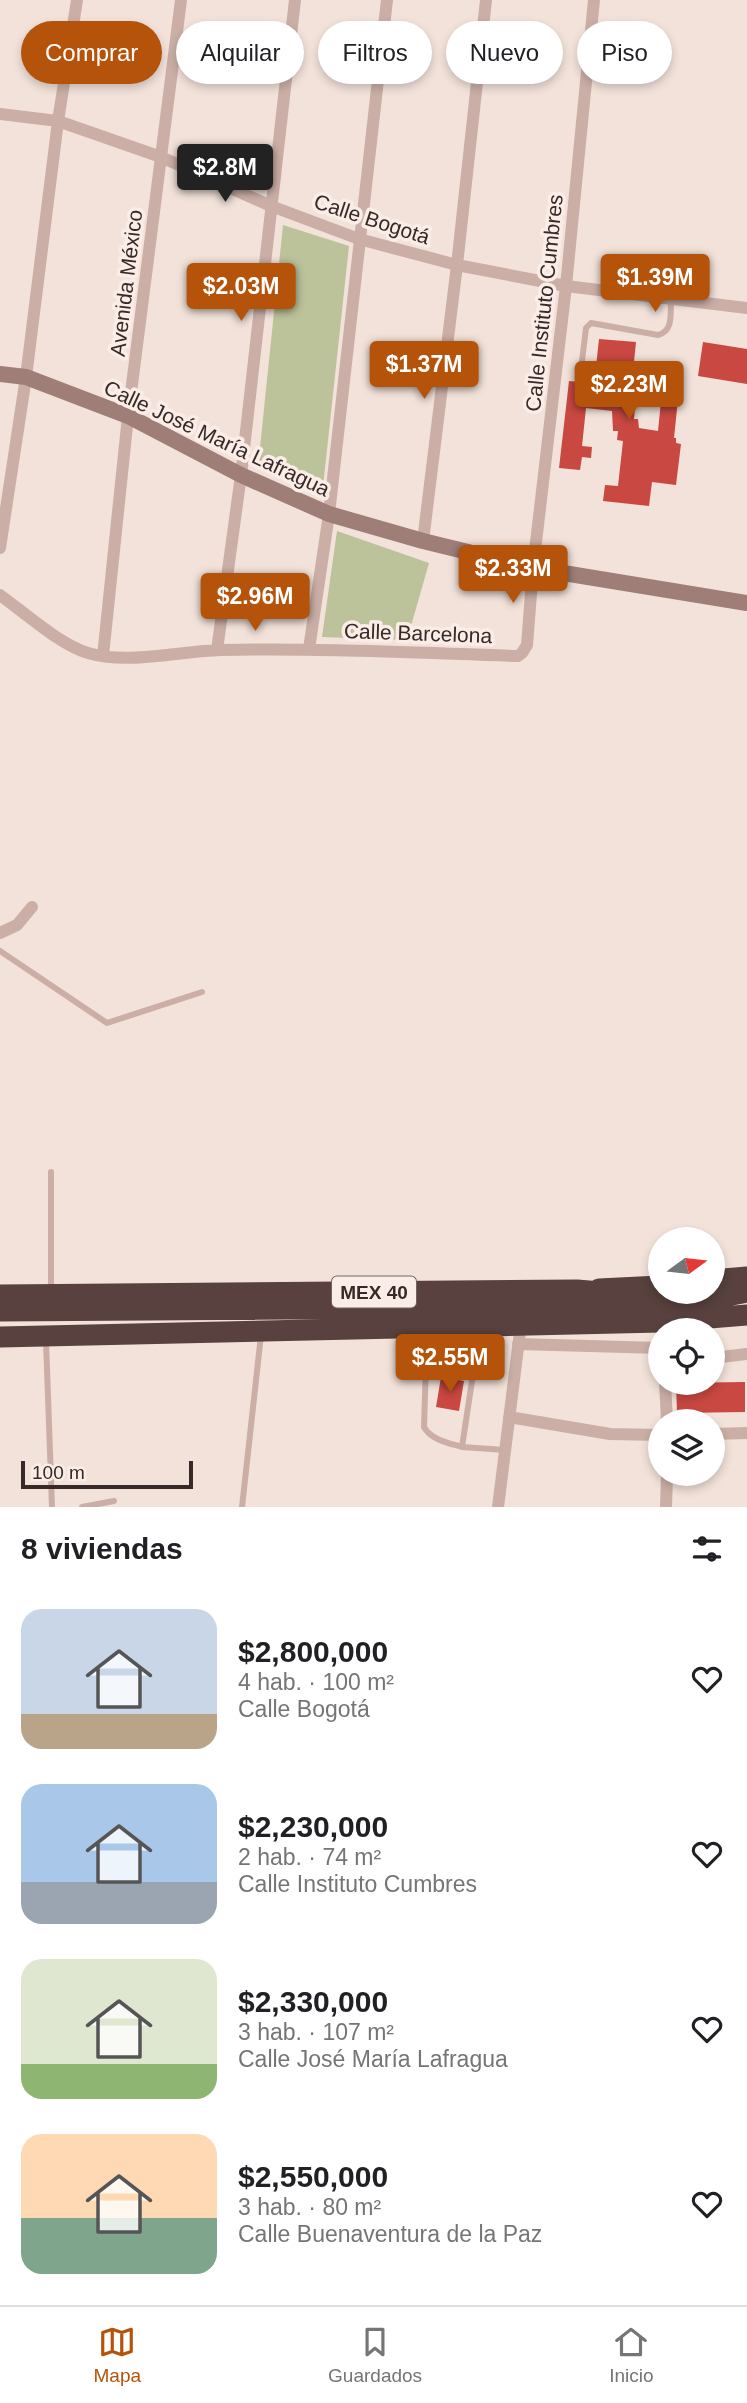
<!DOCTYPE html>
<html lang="es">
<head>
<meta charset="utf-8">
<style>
	:root { --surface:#fff; --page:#f2f2f2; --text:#202124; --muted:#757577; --line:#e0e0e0; --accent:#b45309 }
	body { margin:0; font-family:Arial,sans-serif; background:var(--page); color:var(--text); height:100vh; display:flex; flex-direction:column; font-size:26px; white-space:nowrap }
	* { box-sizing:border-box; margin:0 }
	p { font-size:23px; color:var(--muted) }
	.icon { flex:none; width:38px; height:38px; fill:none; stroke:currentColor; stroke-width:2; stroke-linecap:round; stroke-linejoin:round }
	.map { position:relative; height:1507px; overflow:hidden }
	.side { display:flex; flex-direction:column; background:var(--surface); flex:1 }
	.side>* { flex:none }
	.guide { position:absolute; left:21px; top:21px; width:705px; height:63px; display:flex; gap:14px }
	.needle { width:46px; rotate:75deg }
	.fabs { position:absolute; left:648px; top:1227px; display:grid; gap:14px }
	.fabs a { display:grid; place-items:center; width:77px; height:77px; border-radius:50%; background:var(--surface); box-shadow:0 4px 10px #0003; font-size:35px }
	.scale { position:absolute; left:21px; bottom:18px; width:172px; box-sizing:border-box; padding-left:7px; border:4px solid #362927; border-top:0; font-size:19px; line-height:24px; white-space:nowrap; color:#362927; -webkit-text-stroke:5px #faede7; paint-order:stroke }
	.price { position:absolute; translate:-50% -60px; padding:0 16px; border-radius:7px; background:var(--accent); color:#fff; font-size:23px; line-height:46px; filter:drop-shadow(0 2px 4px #0008) }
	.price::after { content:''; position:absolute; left:50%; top:42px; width:21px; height:16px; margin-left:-10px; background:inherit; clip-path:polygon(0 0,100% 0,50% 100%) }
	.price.on { background:#222; color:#fff }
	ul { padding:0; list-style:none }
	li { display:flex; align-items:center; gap:21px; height:175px; padding:0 21px }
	li span { display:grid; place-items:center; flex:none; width:196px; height:140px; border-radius:21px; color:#555 }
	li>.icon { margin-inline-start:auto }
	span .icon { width:84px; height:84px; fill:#fffc; stroke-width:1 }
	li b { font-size:30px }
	h2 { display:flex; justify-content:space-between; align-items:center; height:84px; padding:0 21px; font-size:30px }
	.tag { padding:0 24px; border-radius:32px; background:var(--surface); box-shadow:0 4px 10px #0003; font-size:24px; line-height:63px }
	.tag.on { background:var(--accent); color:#fff }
	.tab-bar { display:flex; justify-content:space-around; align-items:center; height:98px; border-top:2px solid var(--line); background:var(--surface); font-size:19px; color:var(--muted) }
	.tab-bar a { display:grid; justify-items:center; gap:4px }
	.tab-bar .on { color:var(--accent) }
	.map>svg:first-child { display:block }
	.green { fill:#bcc29a }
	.building { fill:#c94841; fill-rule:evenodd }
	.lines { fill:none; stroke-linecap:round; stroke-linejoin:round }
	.lane { stroke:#cbafa6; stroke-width:6 }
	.street { stroke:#cbafa6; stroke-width:12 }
	.secondary { stroke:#9e7e77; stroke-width:16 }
	.highway { stroke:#58413e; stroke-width:21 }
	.labels { text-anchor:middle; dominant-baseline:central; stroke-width:7; stroke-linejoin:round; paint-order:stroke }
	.shield { fill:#faede7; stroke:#716461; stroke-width:2 }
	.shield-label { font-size:19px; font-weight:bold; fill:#362927 }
	.street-label { font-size:21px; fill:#362927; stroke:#faede7 }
</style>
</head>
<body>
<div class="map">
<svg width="747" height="1507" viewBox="0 0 747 1507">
	<rect width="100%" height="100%" fill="#f2e2da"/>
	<path class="green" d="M283,225L349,246L322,496L258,467Z
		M337,531L429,563L407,640L322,637Z"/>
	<path class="building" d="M599,339L636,342L634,362L666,366V369L681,370L674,438H676V443L681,444L676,485L652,482L649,506L603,501L605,485L618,486L623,441L617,440L618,431H613L612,411L586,408L582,446L592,447L591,458L582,457L580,470L559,468L569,381L589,383L588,395L605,397L607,377L595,376ZM637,385L656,388L655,400L661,401L658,431L639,428L638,419H634Z
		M703,342L747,349V384L698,376Z
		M441,1377L464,1381L459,1411L436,1407Z
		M745,1382V1412L677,1413L676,1383Z"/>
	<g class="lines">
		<path class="lane" d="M582,361L586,328L591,323L658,335C674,331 670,313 671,299
			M0,951L107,1023L202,992
			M51,1292V1172
			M427,1330L424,1427C431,1440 449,1443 462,1447L480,1328
			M46,1341L52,1507
			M462,1447L505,1450
			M82,1507L114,1501
			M242,1507L261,1335"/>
		<path class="street" d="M0,114L58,121L161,157L271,206L359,239L457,265L566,286L747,308
			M423,541L457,265L486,0
			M0,548L26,377L58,121L77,0
			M0,595C25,613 59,644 88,653C127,665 180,651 221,650C320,648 419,653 518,656L522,653L527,645L533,568L566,286L594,0
			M309,649L329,514L387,0
			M217,650L241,475L295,0
			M103,656L128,416L181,0
			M0,933L17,925L32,907
			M518,1344L660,1348
			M712,1358L747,1354
			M665,1382L667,1421
			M509,1417L610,1434L660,1435
			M712,1434L747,1433
			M498,1507L521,1324
			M666,1507L667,1474"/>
		<path class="secondary" d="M0,374L26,377L128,416L241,475L329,514L423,541L533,568L747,603"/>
		<path class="highway" d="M712,1280L747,1277
			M599,1289L660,1286
			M0,1295L577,1290L612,1293
			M0,1311L553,1307L696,1302L747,1292
			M0,1337L661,1322L747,1315"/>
	</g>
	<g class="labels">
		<rect class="shield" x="332" y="1276.5" width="84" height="31" rx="5"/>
		<g class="shield-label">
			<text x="374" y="1292">MEX 40</text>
		</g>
		<g class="street-label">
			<text transform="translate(372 219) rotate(18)">Calle Bogotá</text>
			<text transform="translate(126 283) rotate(-83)">Avenida México</text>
			<text transform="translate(544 303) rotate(-84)">Calle Instituto Cumbres</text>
			<text transform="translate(217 438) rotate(25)">Calle José María Lafragua</text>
			<text transform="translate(418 633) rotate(2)">Calle Barcelona</text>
		</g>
	</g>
</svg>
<div class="fabs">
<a><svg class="needle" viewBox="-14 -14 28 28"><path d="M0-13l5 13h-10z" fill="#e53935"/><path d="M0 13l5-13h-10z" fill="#757577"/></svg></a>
<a><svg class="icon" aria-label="locate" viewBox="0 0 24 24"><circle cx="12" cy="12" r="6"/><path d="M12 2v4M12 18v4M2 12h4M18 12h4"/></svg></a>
<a><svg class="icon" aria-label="layers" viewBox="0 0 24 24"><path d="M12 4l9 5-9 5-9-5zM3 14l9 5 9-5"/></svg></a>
</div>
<div class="scale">100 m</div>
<b class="price on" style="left:225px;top:204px">$2.8M</b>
<b class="price" style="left:655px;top:314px">$1.39M</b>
<b class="price" style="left:241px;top:323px">$2.03M</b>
<b class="price" style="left:424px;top:401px">$1.37M</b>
<b class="price" style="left:629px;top:421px">$2.23M</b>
<b class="price" style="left:513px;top:605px">$2.33M</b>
<b class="price" style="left:255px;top:633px">$2.96M</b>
<b class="price" style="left:450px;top:1394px">$2.55M</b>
<div class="guide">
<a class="tag on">Comprar</a>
<a class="tag">Alquilar</a>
<a class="tag">Filtros</a>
<a class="tag">Nuevo</a>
<a class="tag">Piso</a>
</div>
</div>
<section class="side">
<h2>8 viviendas<svg class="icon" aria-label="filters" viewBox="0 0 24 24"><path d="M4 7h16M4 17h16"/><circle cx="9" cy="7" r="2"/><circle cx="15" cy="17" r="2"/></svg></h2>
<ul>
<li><span style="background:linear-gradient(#c9d6e8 75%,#b9a48a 0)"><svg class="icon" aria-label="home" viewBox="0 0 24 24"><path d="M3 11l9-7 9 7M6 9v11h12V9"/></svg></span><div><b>$2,800,000</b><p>4 hab. · 100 m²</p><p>Calle Bogotá</p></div><svg class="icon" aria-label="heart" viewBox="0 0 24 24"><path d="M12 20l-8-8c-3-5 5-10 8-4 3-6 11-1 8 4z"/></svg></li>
<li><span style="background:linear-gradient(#a9c7e8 70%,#9aa5b1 0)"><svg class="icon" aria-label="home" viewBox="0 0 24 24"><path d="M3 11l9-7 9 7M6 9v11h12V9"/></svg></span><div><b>$2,230,000</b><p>2 hab. · 74 m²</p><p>Calle Instituto Cumbres</p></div><svg class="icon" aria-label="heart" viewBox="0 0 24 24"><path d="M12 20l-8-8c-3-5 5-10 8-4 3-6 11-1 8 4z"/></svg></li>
<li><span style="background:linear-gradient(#dfe7d0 75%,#8fb573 0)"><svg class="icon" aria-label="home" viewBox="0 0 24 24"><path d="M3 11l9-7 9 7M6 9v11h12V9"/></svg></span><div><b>$2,330,000</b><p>3 hab. · 107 m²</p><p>Calle José María Lafragua</p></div><svg class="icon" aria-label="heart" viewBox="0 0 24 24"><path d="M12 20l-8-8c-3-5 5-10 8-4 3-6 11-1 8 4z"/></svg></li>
<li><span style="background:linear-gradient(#ffd9b3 60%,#7fa58c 0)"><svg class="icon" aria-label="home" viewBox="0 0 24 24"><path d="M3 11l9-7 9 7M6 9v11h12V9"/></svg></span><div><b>$2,550,000</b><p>3 hab. · 80 m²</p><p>Calle Buenaventura de la Paz</p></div><svg class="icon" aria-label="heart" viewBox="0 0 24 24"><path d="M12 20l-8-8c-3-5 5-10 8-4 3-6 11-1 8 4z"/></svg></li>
</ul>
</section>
<nav class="tab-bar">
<a class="on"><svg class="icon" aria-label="map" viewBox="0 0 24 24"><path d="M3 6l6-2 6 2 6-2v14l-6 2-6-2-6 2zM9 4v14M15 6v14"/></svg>Mapa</a>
<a><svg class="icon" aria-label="saved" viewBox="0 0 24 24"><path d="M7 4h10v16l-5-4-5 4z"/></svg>Guardados</a>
<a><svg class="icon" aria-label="home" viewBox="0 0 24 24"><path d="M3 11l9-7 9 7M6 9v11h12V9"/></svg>Inicio</a>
</nav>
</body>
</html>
